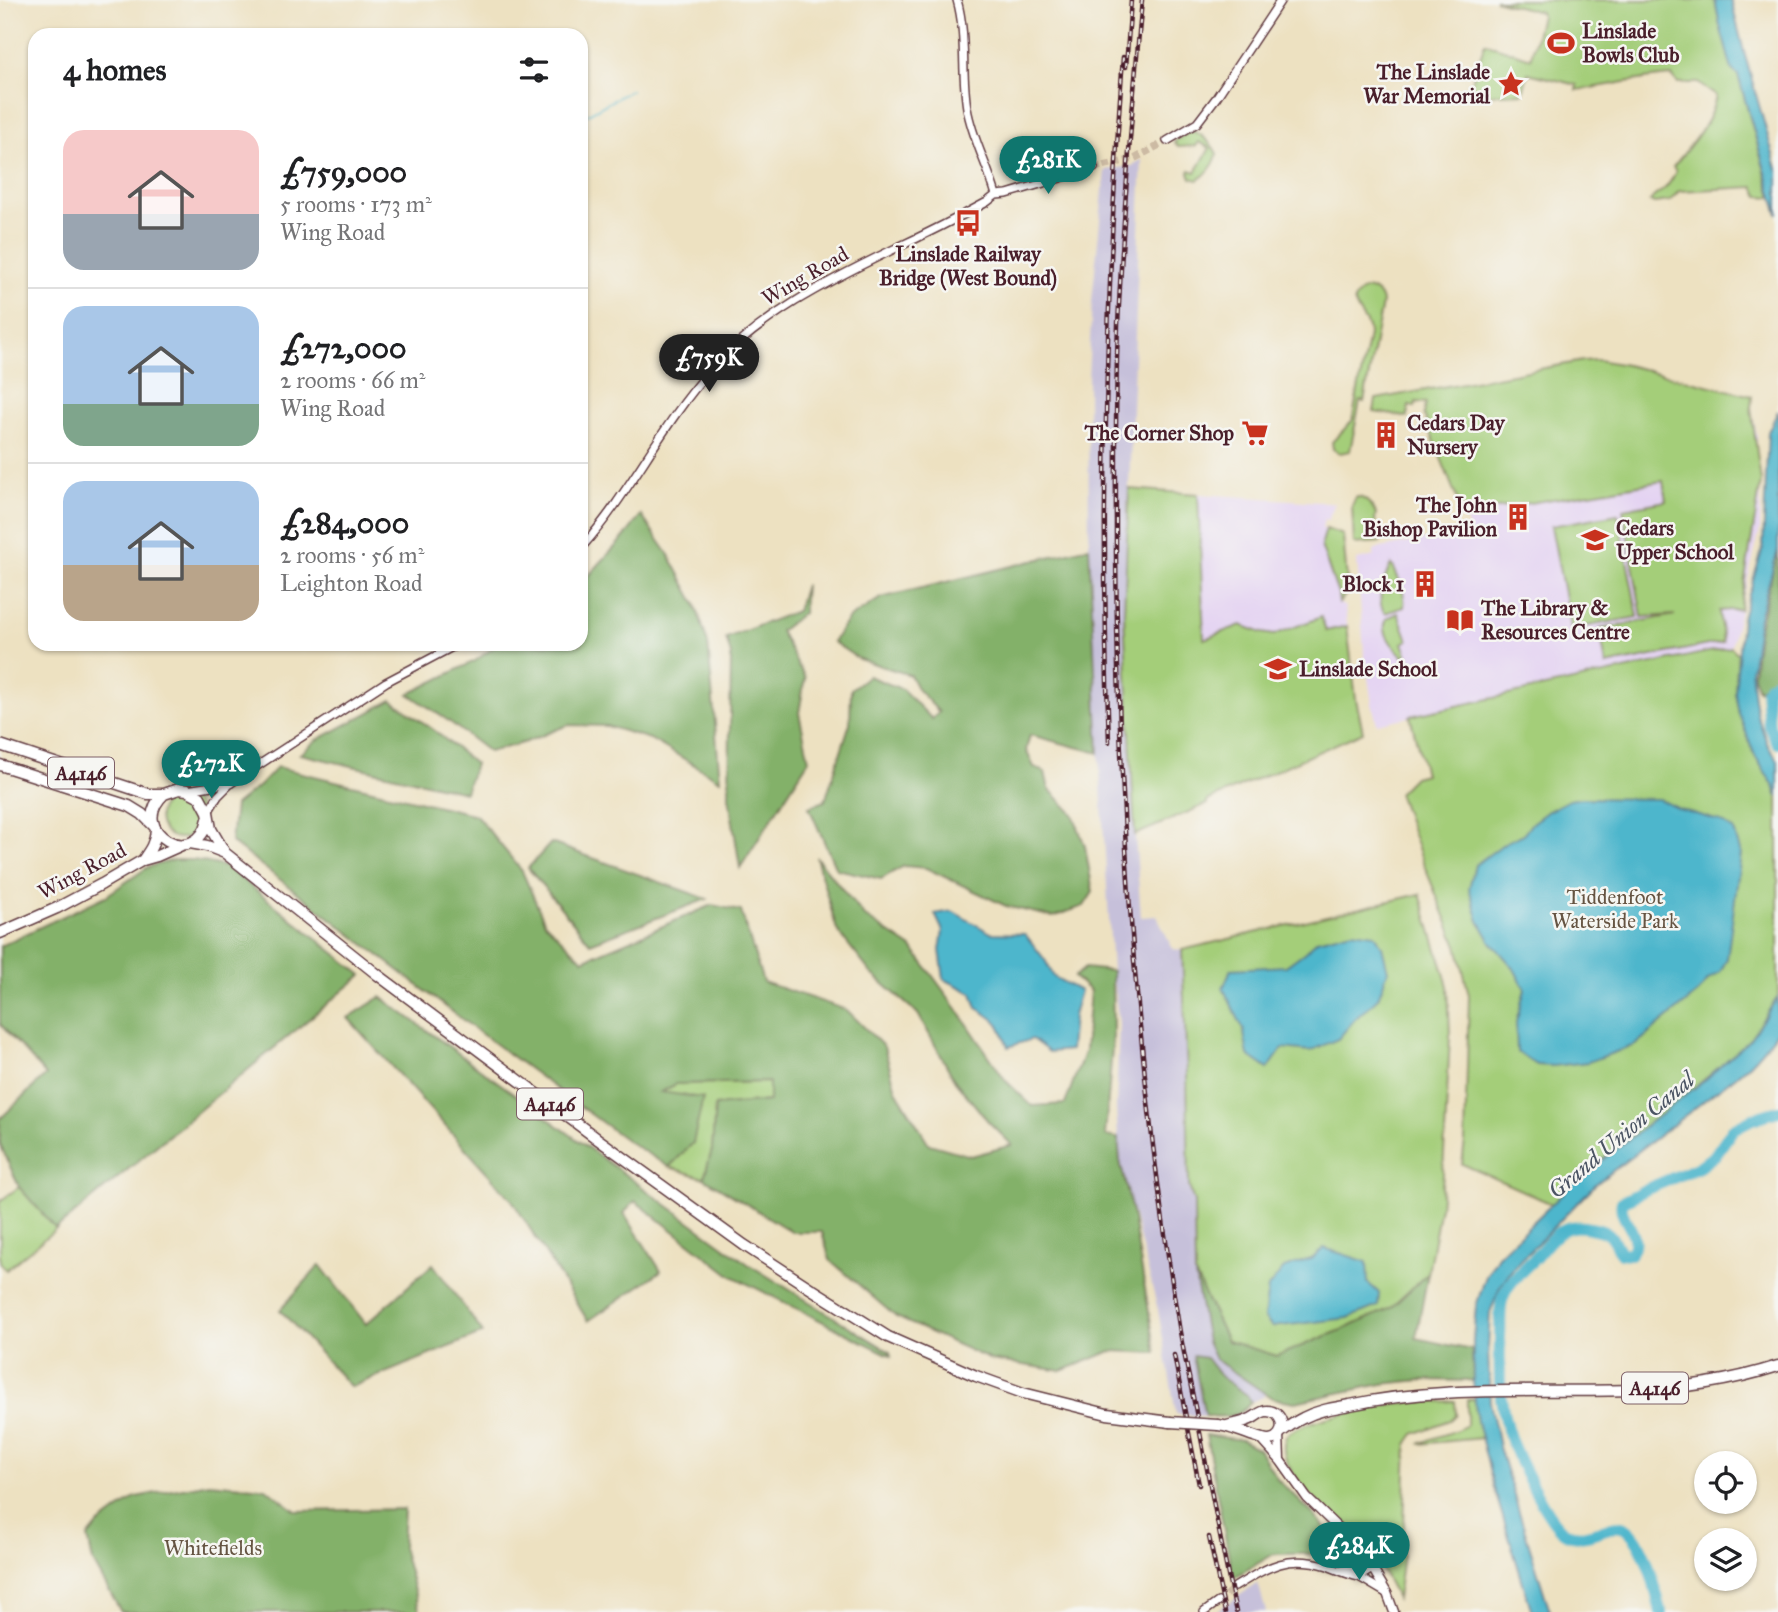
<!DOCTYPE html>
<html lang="en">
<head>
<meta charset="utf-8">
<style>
	:root { --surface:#fff; --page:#f2f2f2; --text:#202124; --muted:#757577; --line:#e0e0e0; --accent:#0f766e }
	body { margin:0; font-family:"IM FELL Great Primer",serif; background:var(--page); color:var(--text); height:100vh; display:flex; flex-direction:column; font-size:26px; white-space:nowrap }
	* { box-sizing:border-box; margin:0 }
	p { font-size:23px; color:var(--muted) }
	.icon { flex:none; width:38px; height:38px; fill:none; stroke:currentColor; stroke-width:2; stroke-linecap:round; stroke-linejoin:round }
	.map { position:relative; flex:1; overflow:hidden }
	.details { position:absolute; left:28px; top:28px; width:560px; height:623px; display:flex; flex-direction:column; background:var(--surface); border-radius:21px; box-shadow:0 2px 5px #0004 }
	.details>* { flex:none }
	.fabs { position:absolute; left:1694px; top:1451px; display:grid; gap:14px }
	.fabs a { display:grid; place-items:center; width:63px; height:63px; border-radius:50%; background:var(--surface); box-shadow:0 2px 5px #0004; font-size:35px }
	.price { position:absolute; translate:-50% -60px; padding:0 16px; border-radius:24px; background:var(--accent); color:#fff; font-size:23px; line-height:46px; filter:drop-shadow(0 2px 4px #0008) }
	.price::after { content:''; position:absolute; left:50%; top:42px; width:21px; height:16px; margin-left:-10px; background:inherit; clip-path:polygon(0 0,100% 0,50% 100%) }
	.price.on { background:#222; color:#fff }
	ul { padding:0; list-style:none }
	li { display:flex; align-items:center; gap:21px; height:175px; padding:0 35px }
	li+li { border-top:2px solid var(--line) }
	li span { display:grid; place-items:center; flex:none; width:196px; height:140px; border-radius:21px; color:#555 }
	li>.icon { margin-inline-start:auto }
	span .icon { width:84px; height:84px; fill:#fffc; stroke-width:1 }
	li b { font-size:30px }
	h2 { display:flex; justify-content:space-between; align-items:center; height:84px; padding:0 35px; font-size:30px }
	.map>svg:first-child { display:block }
	.built { fill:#e4d3f2 }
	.industrial { fill:#c6c0da }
	.green { fill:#a4ce79; stroke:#777652; stroke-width:2 }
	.forest { fill:#83b169; stroke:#66684a; stroke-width:2 }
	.water { fill:#4eb6cc; stroke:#4c6a7c; stroke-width:2 }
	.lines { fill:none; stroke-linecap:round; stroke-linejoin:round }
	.stream { stroke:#4eb6cc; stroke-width:2 }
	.river { stroke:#4eb6cc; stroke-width:12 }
	.tertiary-tunnel { stroke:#ccbaa3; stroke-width:7; stroke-dasharray:7 3.5; stroke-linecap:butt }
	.tertiary-casing { stroke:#623c42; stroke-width:10 }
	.secondary-casing { stroke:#623c42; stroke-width:11 }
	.trunk-casing { stroke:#623c42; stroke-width:13 }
	.tertiary { stroke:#fff; stroke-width:7 }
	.secondary { stroke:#fff; stroke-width:8 }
	.trunk { stroke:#fff; stroke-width:10 }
	.rail-casing { stroke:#4a1f2b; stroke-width:4.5 }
	.rail { stroke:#f6f6f2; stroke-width:2; stroke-dasharray:5; stroke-linecap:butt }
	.trunk-bridge-casing { stroke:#623c42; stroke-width:13; stroke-linecap:butt }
	.trunk-bridge { stroke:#fff; stroke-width:10 }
	.labels { text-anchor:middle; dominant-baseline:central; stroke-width:5; stroke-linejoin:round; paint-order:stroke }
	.shield { fill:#f6f6f2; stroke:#7e6067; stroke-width:2 }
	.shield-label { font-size:19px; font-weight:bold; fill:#4a1f2b }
	.poi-label { font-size:21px; font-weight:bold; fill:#4a1f2b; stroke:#f6f6f2; text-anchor:start }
	.street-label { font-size:21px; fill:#4a1f2b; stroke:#f6f6f2 }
	.park-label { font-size:21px; fill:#655442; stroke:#f6f6f2 }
	.water-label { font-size:23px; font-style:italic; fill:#4b5463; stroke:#f6f6f2 }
</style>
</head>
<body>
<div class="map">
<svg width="1778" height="1612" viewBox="0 0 1778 1612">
	<rect width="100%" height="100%" fill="#f6f6f2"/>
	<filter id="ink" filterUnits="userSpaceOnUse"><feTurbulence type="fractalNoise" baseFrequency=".0143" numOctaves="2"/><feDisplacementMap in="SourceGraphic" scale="14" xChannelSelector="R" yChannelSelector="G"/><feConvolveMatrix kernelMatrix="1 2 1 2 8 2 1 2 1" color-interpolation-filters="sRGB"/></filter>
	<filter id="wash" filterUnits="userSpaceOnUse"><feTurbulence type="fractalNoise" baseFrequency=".00686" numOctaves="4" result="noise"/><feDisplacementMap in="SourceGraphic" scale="28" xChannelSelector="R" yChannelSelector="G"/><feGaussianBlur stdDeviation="1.57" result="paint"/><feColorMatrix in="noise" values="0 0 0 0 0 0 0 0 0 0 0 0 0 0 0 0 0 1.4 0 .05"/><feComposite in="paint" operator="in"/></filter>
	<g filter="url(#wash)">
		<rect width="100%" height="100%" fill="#ede1c1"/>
		<path class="built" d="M1598,360L1626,365L1752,396L1751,408L1757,436V474L1761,482L1760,530L1731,647L1377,724L1372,704L1364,652L1357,560L1374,556V551L1381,548L1426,539L1427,542L1469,528L1424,415L1426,403L1416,402L1415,407L1409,406L1407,417L1374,412L1376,399L1583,361Z
			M1198,494L1335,503L1328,520L1324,519L1322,528L1326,529L1321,546L1338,594L1339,603L1345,607L1356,699L1363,732L1204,640Z"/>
		<path class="industrial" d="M1142,159L1124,614L1135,835L1141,917L1157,916L1173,949L1182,950L1187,1075L1189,1186L1194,1202L1195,1275L1207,1342L1215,1359L1265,1393L1263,1397L1251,1402L1247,1395L1221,1377L1206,1359L1193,1357L1205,1416L1176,1414L1158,1310L1120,1161L1116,1109L1119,1023L1112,971L1099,753L1089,547L1088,378L1092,301L1105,170L1132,166Z
			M1258,1583L1266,1612H1215Z"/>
		<path class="green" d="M1495,0H1715L1720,26L1738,75L1772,197L1759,196L1754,187L1679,191L1670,201L1654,203L1650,201C1654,195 1658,194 1663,190C1669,185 1673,178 1676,171L1673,167C1690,145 1711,124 1716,96L1698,83H1678L1672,76C1640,78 1608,86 1576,90L1577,85L1528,73L1523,93L1473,95L1468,93L1485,43L1531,58L1541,15L1540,12Z
			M1193,131C1202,134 1213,145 1217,154C1216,163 1206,175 1198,180L1191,178L1189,172L1190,170L1196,172L1210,148L1199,142L1196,146L1178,147L1174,142L1188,132Z
			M1367,289C1375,290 1381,294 1382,303L1364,402L1360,401L1350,451L1340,453L1333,449L1332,442L1352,421L1369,335C1369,319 1356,314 1354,300L1361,291Z
			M1598,360L1626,365L1752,396L1751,408L1761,482L1740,609L1719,611L1723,642L1606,665L1600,629L1675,615L1642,617L1623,509L1666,501L1663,481L1468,513L1459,504L1424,415L1426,403L1416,402L1415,407L1409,406L1407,417L1374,412L1376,399L1583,361Z
			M1129,489L1198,494L1204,639L1241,625L1262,633L1274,635L1321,617L1326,631L1347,626L1356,699L1363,732L1207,801V804L1135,835L1124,614Z
			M1356,497C1366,497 1371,505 1376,513L1375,519L1380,542L1354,544L1352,506Z
			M1618,514L1638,617L1571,629L1551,526Z
			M1326,529L1343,535L1348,592L1339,603L1338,594L1321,546Z
			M1391,565L1394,568C1399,581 1406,592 1404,607L1385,613C1375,601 1384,581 1389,568Z
			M1398,613L1408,640L1403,643L1410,662C1398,652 1378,634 1387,618Z
			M1731,647L1738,654L1735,692L1739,714L1755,756L1774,786L1778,797V997L1749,1040L1730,1058L1681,1099L1601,1160L1552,1204L1462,1164L1465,1141L1469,995L1457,945L1426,870L1398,793L1414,777L1425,774L1410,716Z
			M159 817a21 21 0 1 1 42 0a21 21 0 1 1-42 0Z
			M1420,894L1448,986L1450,1035L1443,1174L1440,1207L1428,1273L1391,1308L1354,1325L1277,1356L1227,1341L1195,1275L1194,1202L1189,1186L1187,1074L1182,950Z
			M769,1082V1101L715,1106L712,1150L704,1178L669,1167L693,1143L659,1093L676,1084Z
			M19,1187L56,1229L6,1270L0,1262V1201Z
			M1475,1399L1477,1421L1482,1438L1419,1444C1435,1436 1452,1434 1467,1425V1400Z
			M1455,1401L1456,1414L1450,1420L1414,1434L1407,1444L1403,1554L1397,1599C1385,1574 1373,1552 1354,1532C1339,1517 1319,1506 1305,1490C1294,1476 1278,1455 1286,1437C1293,1421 1383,1405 1402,1403C1419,1401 1437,1402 1455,1401Z"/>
		<path class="forest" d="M641,515L669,555L695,603L708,644L720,780L650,739L607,726L568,725L526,742L489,752L450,722L409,694L475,661L498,644H581V584L626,535Z
			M1089,547L1099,753L1030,735L1026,750L1034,767L1045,772L1049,789L1073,814L1085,846L1093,892L1084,906L1053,917L1006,906L926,868L904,866L881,879L836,869L809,807L825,801L850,723L851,689L868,676L902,689L932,719L939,712L918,690L910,675L859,659L833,642L848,619L881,598Z
			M1778,549V676L1758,690L1753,675L1758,633Z
			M805,585L803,613L780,631L805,678L799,713L809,760L740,868L729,797L731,655L726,638L797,611Z
			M392,700L435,731L475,764L465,792L300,754L317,740Z
			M277,767L476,815L522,871L545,923L583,960L712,905L741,911L763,982L847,1010L884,1047L896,1090L929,1144L971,1156L1012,1145L988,1121L955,1081L918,1014L871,973L837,930L816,857L865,917L912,948L960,1013L1006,1081L1032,1106L1065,1104L1085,1050L1090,991L1074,977L1085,968L1112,971L1113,1036L1105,1136L1118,1138L1120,1161L1131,1207L1156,1353L1111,1351L1062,1371L991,1360L896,1317L830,1260L822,1232H792L704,1178L712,1150L715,1106L769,1101V1082L676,1084L661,1092L703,1098L693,1143L669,1167L626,1140L476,1030L231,842L235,805L260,785Z
			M551,843L707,899L590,943L528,868Z
			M174,860H194L227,867L362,975L56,1229L19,1187L0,1144V1119L46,1075L0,1024V946L106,896L148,867Z
			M381,997L748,1264L890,1352L891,1356L732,1276L635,1201L624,1213L661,1271L588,1321L512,1200L348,1018Z
			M433,1264L483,1333L351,1387L280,1310L320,1265L366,1324Z
			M1428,1273L1416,1338L1472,1350L1473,1381L1421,1380L1382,1384L1295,1402L1272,1398L1215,1359L1207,1342L1195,1275L1227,1341L1277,1356L1354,1325L1391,1308Z
			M1193,1356L1206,1358L1221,1377L1247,1395L1251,1402C1239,1419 1224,1417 1205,1416Z
			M1206,1435L1242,1440L1259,1449L1277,1479L1314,1515L1353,1559L1342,1563L1314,1554H1274L1233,1578Z
			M209,1483L266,1488L296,1511L404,1509L402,1547L420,1612H121L93,1562L88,1537L97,1526L136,1497Z"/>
		<path class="water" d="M1715,0H1731L1744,52L1778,172V215L1738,75L1732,70L1720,26Z
			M1778,411V550L1759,618L1751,671L1754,699L1757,715L1767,743L1778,761V797L1774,786L1755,756L1739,714L1735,692L1742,618L1763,547L1768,432Z
			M1582,798L1659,799L1679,809L1719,821L1734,830L1741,854L1727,959L1720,972L1709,979L1699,992L1635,1045L1588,1062L1553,1066L1537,1065L1517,1052L1516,1022L1525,989L1513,967L1491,942L1479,921L1469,888L1475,865L1506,842L1524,834L1532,823L1548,811L1569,800Z
			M952,911L991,933L1025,934L1045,960L1054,977L1080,991L1073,1016L1070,1050L1049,1052L1032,1039L1008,1047C1000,1023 999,1021 977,1008L972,993L944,979L940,950L943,931L935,914Z
			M1352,931L1375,934L1382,946L1388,971L1378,998L1355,1019L1338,1039L1310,1051L1283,1048L1268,1069L1248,1055L1243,1028L1223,988L1231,969L1286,966L1305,952L1317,940Z
			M1778,997V1031C1767,1044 1757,1058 1744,1069C1730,1082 1714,1092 1700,1104L1597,1183L1514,1267L1500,1287L1490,1313L1488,1348L1490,1402L1499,1447L1550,1612H1532L1494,1488L1477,1421L1473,1381V1340L1476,1306L1486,1276L1498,1256L1579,1178L1706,1079L1749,1040Z
			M1324,1248L1367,1262L1368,1283L1379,1293L1378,1306L1348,1318L1272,1327L1264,1318L1268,1288L1284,1268L1313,1258Z"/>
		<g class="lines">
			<path class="stream" d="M581,118L631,90"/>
			<path class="river" d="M1778,680L1769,686L1766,691L1769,726L1778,743
				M1661,1612C1656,1592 1642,1518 1612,1527C1597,1532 1581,1540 1566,1533C1550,1525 1526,1474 1518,1457C1498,1417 1499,1380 1500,1337C1501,1325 1499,1313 1502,1300C1507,1283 1522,1271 1534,1259C1553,1239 1559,1221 1590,1228C1596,1229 1605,1231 1610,1236C1615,1240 1616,1248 1621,1253L1630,1254C1645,1234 1617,1220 1622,1202L1647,1189L1699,1167L1715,1155L1733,1129L1752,1119L1778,1111"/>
		</g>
	</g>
	<g filter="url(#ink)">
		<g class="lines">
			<path class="tertiary-tunnel" d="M1094,168L1134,159L1167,141
				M1218,1602L1235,1587"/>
			<defs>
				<path id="tertiary" d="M957,0C967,35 961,72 967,108C972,138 988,166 996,195
					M1167,141L1197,123L1216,98L1281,0
					M581,548C630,494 661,425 710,371C759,316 826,282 892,250C924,235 956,219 987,202L996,195L1007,194L1094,168
					M187,790L230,783
					M208,812L218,796L231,783L386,682L458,644
					M1341,1570L1352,1569L1368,1561
					M1359,1577L1386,1593
					M1235,1587C1269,1566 1287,1554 1328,1566C1338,1570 1348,1575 1359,1577L1369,1571L1371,1566
					M1204,1612L1218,1602"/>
				<path id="secondary" d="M1279,1435L1280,1460
					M1261,1439L1280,1460L1307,1498L1337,1527L1368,1561L1387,1593L1394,1612"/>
				<path id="trunk" d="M0,745L148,794H164L179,789L187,790L200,797L208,812L211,829L225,853
					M0,765L129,806L142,814L154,826
					M164,794C125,831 197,872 208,819
					M190,843L207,846L225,853L378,975L599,1140L744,1245L810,1288L888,1337L976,1376L1023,1393L1107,1414L1170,1422
					M143,860C150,850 155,843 156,831
					M0,933L57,908L102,884L143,860L157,856L184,844
					M1218,1425C1232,1426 1262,1441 1270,1440C1287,1437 1285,1411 1267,1411C1260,1411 1255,1418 1248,1420C1241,1423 1234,1424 1227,1426
					M1281,1432C1288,1427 1296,1421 1303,1418C1318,1410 1334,1408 1350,1405C1442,1385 1538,1393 1631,1390C1680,1389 1731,1381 1778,1366"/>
			</defs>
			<use href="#tertiary" class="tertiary-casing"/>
			<use href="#secondary" class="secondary-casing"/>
			<use href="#trunk" class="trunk-casing"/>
			<use href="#tertiary" class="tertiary"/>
			<use href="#secondary" class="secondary"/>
			<use href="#trunk" class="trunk"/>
			<defs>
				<path id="rail" d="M1142,0C1132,108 1123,216 1118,325C1115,401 1116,477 1116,553C1118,814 1137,1075 1180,1332C1185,1359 1191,1386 1196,1412C1209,1479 1221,1546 1236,1612
					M1126,67L1131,0
					M1109,742C1100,514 1106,285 1123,57
					M1174,1355L1199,1485
					M1209,1537L1225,1612"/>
			</defs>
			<use href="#rail" class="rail-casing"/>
			<use href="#rail" class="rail"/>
			<defs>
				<path id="trunk-bridge" d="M1170,1422L1218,1425"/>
			</defs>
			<use href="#trunk-bridge" class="trunk-bridge-casing"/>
			<use href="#trunk-bridge" class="trunk-bridge"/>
		</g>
	</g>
	<defs>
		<symbol id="stadium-bare" viewBox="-9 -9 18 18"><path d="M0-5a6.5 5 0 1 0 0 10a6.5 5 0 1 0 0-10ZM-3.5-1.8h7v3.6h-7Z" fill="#c8321e" stroke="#f6f6f2" stroke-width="2.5" paint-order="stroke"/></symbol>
		<symbol id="sight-bare" viewBox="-9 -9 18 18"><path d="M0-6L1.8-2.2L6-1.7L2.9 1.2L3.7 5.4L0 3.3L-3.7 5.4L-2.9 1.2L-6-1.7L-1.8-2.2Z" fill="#c8321e" stroke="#f6f6f2" stroke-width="2.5" paint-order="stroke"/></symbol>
		<symbol id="bus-bare" viewBox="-9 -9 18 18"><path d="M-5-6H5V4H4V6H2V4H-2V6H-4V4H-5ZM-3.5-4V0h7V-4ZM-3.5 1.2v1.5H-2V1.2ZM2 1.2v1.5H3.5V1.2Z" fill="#c8321e" stroke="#f6f6f2" stroke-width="2.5" paint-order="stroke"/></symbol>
		<symbol id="supermarket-bare" viewBox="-9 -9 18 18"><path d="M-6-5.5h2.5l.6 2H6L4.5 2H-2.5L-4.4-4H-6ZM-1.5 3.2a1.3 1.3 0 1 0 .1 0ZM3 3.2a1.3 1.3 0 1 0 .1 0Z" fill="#c8321e" stroke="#f6f6f2" stroke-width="2.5" paint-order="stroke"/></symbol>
		<symbol id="building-bare" viewBox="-9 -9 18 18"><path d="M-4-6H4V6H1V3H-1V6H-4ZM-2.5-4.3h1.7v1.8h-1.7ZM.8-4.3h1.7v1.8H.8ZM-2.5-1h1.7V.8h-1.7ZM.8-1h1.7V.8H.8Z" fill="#c8321e" stroke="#f6f6f2" stroke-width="2.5" paint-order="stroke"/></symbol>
		<symbol id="school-bare" viewBox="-9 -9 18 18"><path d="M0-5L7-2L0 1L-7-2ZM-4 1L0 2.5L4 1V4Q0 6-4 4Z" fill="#c8321e" stroke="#f6f6f2" stroke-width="2.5" paint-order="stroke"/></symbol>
		<symbol id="library-bare" viewBox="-9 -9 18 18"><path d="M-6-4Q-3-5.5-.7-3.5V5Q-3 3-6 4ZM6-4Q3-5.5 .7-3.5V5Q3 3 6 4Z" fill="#c8321e" stroke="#f6f6f2" stroke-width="2.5" paint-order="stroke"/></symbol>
	</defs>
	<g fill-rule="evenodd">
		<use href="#stadium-bare" x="1542" y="24" width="38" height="38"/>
		<use href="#sight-bare" x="1492" y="65" width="38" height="38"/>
		<use href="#bus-bare" x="949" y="204" width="38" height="38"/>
		<use href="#supermarket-bare" x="1236" y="414" width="38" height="38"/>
		<use href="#building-bare" x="1367" y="416" width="38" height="38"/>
		<use href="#building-bare" x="1499" y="498" width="38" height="38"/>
		<use href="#school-bare" x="1576" y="521" width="38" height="38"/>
		<use href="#building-bare" x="1406" y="565" width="38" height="38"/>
		<use href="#library-bare" x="1441" y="601" width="38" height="38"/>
		<use href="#school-bare" x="1259" y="650" width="38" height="38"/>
	</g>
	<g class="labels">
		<g class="shield">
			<rect x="48" y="757.5" width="66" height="31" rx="5"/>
			<rect x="517" y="1088.5" width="66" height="31" rx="5"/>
			<rect x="1622" y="1372.5" width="66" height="31" rx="5"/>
		</g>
		<g class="shield-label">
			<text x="81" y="773">A4146</text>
			<text x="550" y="1104">A4146</text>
			<text x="1655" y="1388">A4146</text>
		</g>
		<g class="poi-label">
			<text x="1582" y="31">Linslade<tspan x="1582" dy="24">Bowls Club</tspan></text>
			<text x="1490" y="72" text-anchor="end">The Linslade<tspan x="1490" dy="24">War Memorial</tspan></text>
			<text x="968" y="254" text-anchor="middle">Linslade Railway<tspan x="968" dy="24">Bridge (West Bound)</tspan></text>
			<text x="1407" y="423">Cedars Day<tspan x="1407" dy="24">Nursery</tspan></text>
			<text x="1234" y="433" text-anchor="end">The Corner Shop</text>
			<text x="1497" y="505" text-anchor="end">The John<tspan x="1497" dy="24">Bishop Pavilion</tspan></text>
			<text x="1616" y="528">Cedars<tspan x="1616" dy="24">Upper School</tspan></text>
			<text x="1404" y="584" text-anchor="end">Block 1</text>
			<text x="1481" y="608">The Library &amp;<tspan x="1481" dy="24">Resources Centre</tspan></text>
			<text x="1299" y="669">Linslade School</text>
		</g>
		<g class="street-label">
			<text transform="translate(805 276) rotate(-30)">Wing Road</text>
			<text transform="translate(82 871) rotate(-28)">Wing Road</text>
		</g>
		<g class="park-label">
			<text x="1615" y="897">Tiddenfoot<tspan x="1615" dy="24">Waterside Park</tspan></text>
			<text x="213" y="1548">Whitefields</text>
		</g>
		<g class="water-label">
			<text transform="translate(1621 1135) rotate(-40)">Grand Union Canal</text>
		</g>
	</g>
</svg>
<div class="fabs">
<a><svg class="icon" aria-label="locate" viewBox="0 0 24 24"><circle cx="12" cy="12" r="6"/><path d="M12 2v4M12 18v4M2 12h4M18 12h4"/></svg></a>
<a><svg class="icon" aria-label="layers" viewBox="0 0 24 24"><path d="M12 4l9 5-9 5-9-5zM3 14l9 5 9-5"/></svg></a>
</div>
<b class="price" style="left:1048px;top:196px">£281K</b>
<b class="price on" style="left:709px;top:394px">£759K</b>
<b class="price" style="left:211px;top:800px">£272K</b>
<b class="price" style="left:1359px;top:1582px">£284K</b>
<section class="details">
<h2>4 homes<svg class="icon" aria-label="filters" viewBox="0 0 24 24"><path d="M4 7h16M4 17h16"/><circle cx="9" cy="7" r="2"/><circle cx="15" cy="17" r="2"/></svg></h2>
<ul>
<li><span style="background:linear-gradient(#f6c9c9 60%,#9aa5b1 0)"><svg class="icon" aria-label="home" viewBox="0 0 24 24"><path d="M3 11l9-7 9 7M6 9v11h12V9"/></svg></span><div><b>£759,000</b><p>5 rooms · 173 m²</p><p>Wing Road</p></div></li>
<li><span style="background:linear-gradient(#a9c7e8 70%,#7fa58c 0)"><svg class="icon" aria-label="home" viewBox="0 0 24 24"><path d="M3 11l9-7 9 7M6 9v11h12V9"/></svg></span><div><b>£272,000</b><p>2 rooms · 66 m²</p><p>Wing Road</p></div></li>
<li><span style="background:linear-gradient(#a9c7e8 60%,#b9a48a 0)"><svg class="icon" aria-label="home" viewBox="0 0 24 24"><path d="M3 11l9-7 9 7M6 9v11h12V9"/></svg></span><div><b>£284,000</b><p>2 rooms · 56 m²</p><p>Leighton Road</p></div></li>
</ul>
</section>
</div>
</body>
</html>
